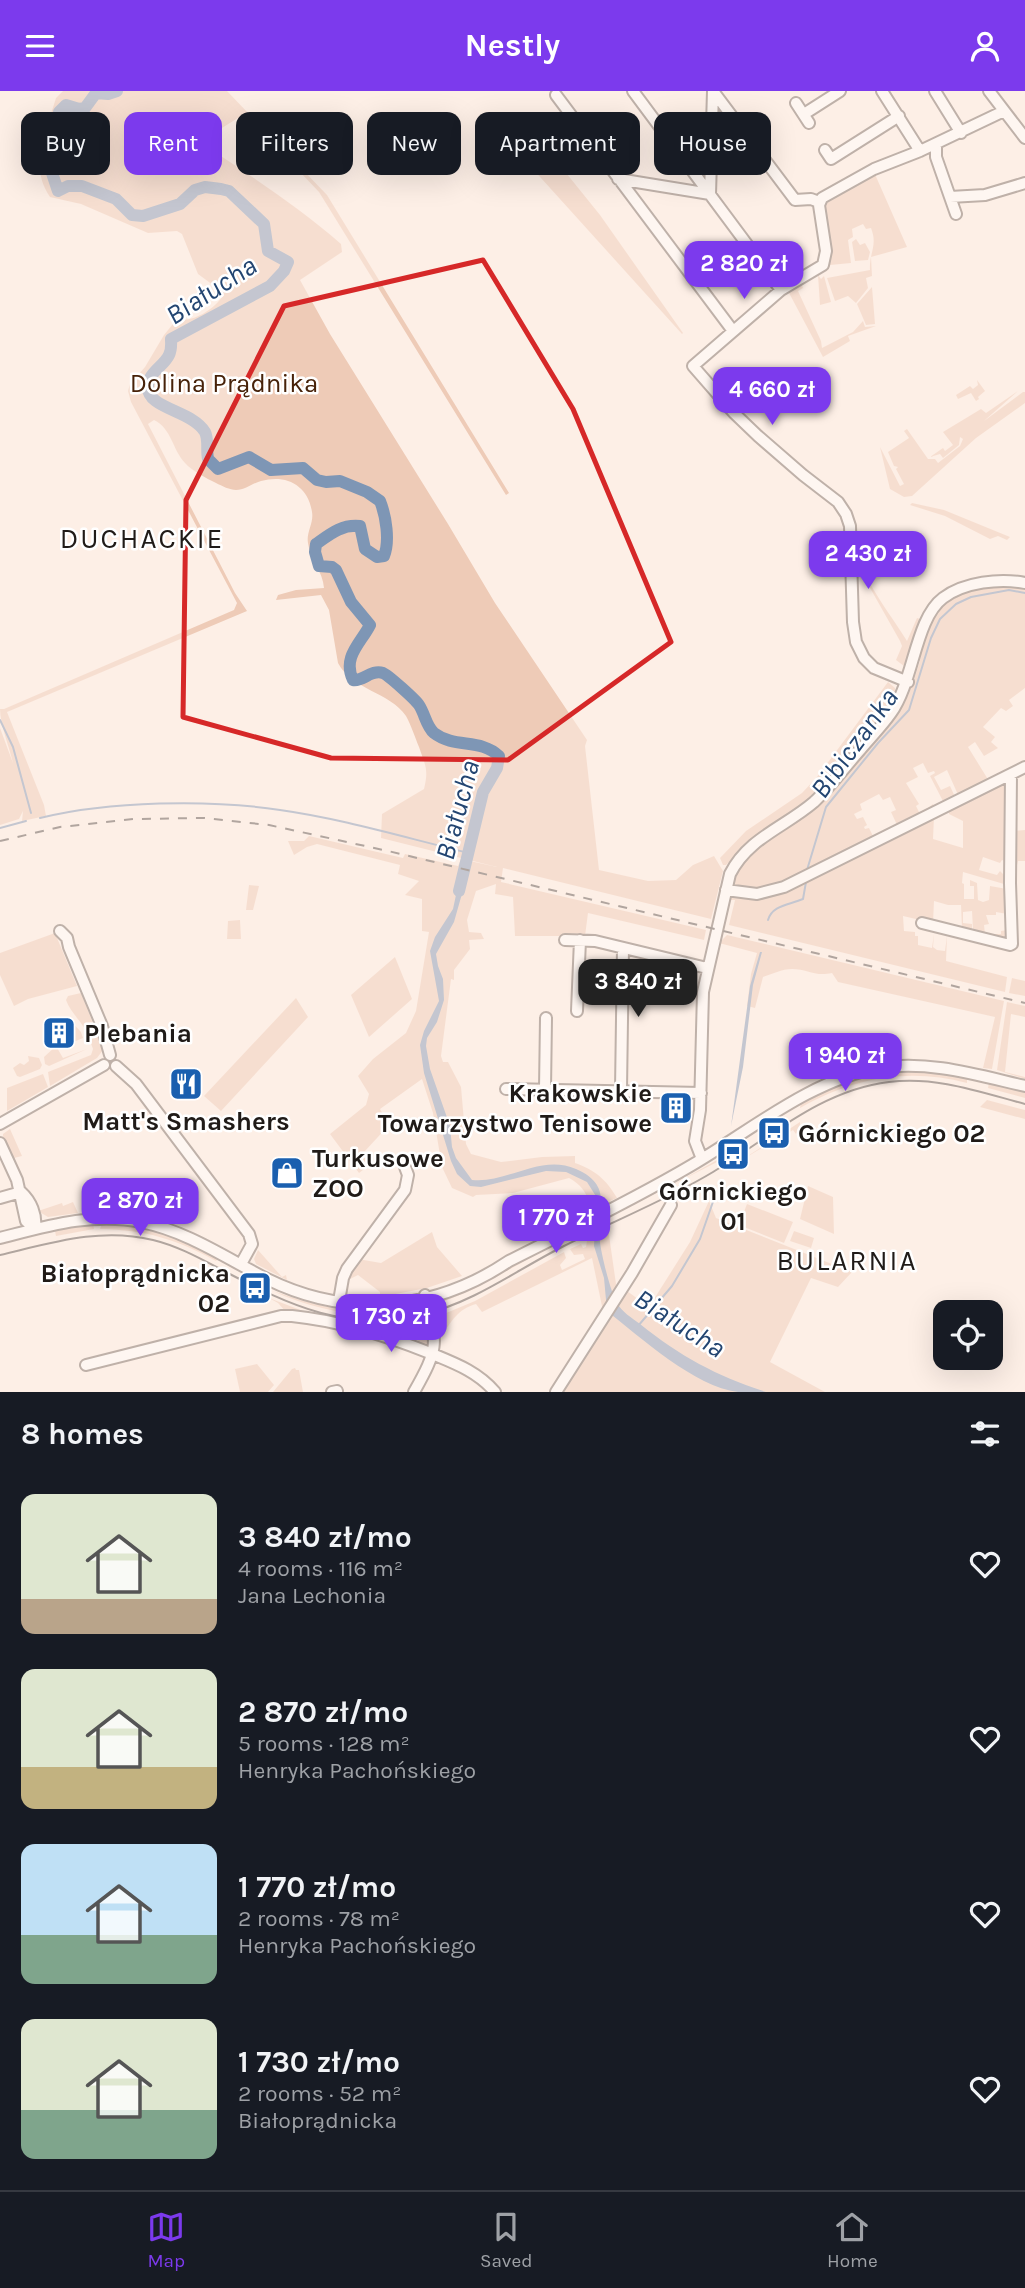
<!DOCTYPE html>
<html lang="en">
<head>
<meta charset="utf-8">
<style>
	:root { --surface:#171b24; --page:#20242c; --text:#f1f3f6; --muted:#9ea1a6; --line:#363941; --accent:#7c3aed }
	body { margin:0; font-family:Karla,sans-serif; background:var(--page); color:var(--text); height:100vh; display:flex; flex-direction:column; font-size:26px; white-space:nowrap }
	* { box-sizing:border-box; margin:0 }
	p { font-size:23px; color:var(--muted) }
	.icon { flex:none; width:38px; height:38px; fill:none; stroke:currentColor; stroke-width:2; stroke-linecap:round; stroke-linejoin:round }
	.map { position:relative; height:1301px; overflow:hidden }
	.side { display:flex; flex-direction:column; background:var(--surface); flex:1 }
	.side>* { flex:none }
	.hud { position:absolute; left:21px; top:21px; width:984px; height:63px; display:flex; gap:14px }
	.controls { position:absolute; left:933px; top:1209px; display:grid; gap:14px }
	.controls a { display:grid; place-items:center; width:70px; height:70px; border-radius:14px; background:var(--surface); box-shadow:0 7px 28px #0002; font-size:35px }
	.price { position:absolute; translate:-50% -60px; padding:0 16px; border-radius:14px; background:var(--accent); color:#fff; font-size:23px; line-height:46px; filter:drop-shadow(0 2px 4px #0008) }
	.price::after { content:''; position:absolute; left:50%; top:42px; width:21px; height:16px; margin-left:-10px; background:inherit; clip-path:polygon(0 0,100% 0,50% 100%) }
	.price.current { background:#222; color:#fff }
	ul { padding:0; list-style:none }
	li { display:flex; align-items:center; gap:21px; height:175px; padding:0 21px }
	li span { display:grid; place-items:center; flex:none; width:196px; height:140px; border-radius:14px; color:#555 }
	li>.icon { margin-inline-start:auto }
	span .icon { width:84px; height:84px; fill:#fffc; stroke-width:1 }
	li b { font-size:30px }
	h2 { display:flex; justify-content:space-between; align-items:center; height:84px; padding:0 21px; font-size:30px }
	.chip { padding:0 24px; border-radius:14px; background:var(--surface); box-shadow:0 7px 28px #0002; font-size:24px; line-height:63px }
	.chip.current { background:var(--accent); color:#fff }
	header { display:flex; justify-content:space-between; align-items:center; height:91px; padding:0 21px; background:var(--accent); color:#fff; font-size:32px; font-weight:700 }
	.tabs { display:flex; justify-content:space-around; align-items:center; height:98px; border-top:2px solid var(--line); background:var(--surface); font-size:19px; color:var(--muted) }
	.tabs a { display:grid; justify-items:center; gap:4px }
	.tabs .current { color:var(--accent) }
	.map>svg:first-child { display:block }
	.green { fill:#eecbb7 }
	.water { fill:#7e96b5 }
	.pier { fill:#fdefe6 }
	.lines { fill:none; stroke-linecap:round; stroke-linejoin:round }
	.stream { stroke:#7e96b5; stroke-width:2 }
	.river { stroke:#7e96b5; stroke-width:12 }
	.minor-casing { stroke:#736760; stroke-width:14 }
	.minor { stroke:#fff; stroke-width:10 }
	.tram { stroke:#544d49; stroke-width:2 }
	.rail { stroke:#544d49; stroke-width:2; stroke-dasharray:9 9; stroke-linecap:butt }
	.marked { fill:none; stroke:#d62828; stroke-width:5; stroke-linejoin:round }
	.labels { text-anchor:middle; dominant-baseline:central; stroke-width:5; stroke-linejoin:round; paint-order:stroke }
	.park-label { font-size:26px; fill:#472209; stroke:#fff }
	.poi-label { font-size:26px; font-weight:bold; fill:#201b18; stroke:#fff; text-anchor:start }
	.water-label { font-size:28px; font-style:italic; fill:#234571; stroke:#fff }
	.neighbourhood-label { font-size:28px; letter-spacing:2px; fill:#201b18; stroke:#fff }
</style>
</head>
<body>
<header><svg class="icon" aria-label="menu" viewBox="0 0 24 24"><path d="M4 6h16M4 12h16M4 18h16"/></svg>Nestly<svg class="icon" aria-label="person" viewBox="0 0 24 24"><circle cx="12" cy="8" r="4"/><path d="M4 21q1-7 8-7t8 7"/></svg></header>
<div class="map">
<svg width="1025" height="1301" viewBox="0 0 1025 1301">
	<rect width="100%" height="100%" fill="#fdefe6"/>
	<path class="green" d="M63,0H227L327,104L509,402L506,404L319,101L298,79L238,27L209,45L205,51L206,55C252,86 299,116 341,153L342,161L300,189L330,243L448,433L495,512L587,649L585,655L599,779L648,790L676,789L693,774L714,765L723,780L711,828L503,777L501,791L706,839L704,849L588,822L585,845H515L513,806L495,803L496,793L476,800L467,829L469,841L481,842L484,848L469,849L470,858L454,879V889L451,888L441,965L443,971H448L461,996L466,1053L471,1063L501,1071L542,1066L575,1065V1072C595,1079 606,1088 617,1107L610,1110V1123L671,1092L673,1094L717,1069L719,1070L609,1126V1144L617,1200L603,1220L592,1167L482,1221L476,1213C458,1218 452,1230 441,1245L437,1228L439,1225L475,1210L564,1161L566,1167L560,1174L562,1179L585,1168L583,1163L574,1164L570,1158L581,1153L583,1157L586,1156L589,1136L566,1148V1145L590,1134C591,1113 589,1098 569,1087L513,1102L476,1104L473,1106L452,1097L442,1076L433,1022L422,988L380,1018L389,1034L365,1060L372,1072L359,1082L330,1043L366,1014L369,1003L358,985L373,968L406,942L416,920L429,841L422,840V808L405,804L419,790L398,783L400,774L317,753L307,756L294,764L288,750H304L309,745L403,767L405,763L458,775L461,768L497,776L381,747L382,723L424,698C429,678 425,674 419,656C415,646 411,634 406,625C390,601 352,599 338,572L329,519L321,504L276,509L278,504L296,499L324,497C323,480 310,469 308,452C306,441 314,432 312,421C308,394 286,383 261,390C253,392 245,399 236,399C230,399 222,395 216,392C206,387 192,380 185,372C172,358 172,338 154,329L148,333L235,502L247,520L7,621L44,714L46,725L22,730L23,720L19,728L0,734V637L13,672C9,655 0,633 0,618H4L234,519L237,512L131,311L128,300L130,293L145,276L164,244L177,228C193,232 214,218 222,206L217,197L198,183L182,143L177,140L148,142L81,113L50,106C28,74 46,41 56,7Z
		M521,26L600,124L683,242L682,243L503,45L513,32Z
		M874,81L907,156L871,166L872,185L866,187L868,197L856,212L848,205L835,210L827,187L870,179C869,161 878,155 871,137L866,138L863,133L852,138L853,146L848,149L851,172L830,174L824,114Z
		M856,148L860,154L865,152L870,161L868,169L855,170L852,151Z
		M818,184L821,188L824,185L831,211L820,214Z
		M801,192L803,197L798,200L821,250L822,257L853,241L863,230L865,236L876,235L848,245L850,250L823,266L788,200Z
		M872,196L875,233L866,234L857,213Z
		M977,289L985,300L978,306L979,308L976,310L971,302L958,308L956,304L970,295L973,298L978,294Z
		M1018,300L984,330L1023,301H1025V312L976,347L912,405L904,406L890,398L880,356L900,395L904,393L896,378L898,376L894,375L888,361L909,347L904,340L907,338L928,368H935L938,372L960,355L963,348L960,346L959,354L943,367L940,363L930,366L943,357L945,360L953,354L943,341L981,318L986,322Z
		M912,412L944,419L1010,446L1007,449L998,445L990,448L945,425L910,414Z
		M865,488L868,489C880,511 894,529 907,550L917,527L920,528L904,575L896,569L902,555L900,550Z
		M1003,494L1025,495V597L1009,609L1013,615L1006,620L1001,617L983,636L995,646L991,651L998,657L984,665L975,651L968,656L989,690L959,706L947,679L934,686L941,699L950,695L956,708L945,714L930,685L935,682L934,680L928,682L923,672L913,677L918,686L906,692L919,713L916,715L920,723L933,713L935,718L898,736L891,721L896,719L890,706L883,709L879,703L860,713L862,719L854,723L857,728L863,726L867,734L864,736L865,738L869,737L875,749L771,799L735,794C732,761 784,741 805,725C829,708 846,684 865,662C879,645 894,630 905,611C912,598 915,584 920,570L917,569C922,555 925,534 934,522C950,500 978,498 1003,494Z
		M888,591L895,597V605L891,611L893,612L821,699L792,722L755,745L726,774H723L720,767L746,740L802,702L817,686Z
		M1005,690L1009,693L1007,771L1002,769L1000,772L983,766L979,779L997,784L1000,780L1005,785V791L1004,793L963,781L962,792L964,793V808H974V795H970V789L977,792L978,809L983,811L989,809L990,795L1007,798V823L996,821V824H986L989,833L984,834L985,843H1001V840L1007,839V852L976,844V839H973L972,820L963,821V832L972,833V839L962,838L961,814H948L934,810L933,832L903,825L904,840L915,841V845H918V854L932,857L934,843L933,856L937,859L945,860L947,845L946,870L1007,886L1005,901L729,834L735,809H729L732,806L752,805L934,726L933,748L963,757V730L949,723V718Z
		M1025,739V770H1018L1017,774L1015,773L1014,740Z
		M249,794L259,795L253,819H246Z
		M240,829L241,848H227L228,830Z
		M55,842L77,895L28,908L14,915L0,884V862Z
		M727,844L1004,910L992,978L983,977L995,926L838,891L832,882C815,886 807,878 792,878C782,878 772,883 763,886L755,917L747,915L751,883L757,862L719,852Z
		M395,866L412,908L369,946L351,904Z
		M1012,887L1025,890V905L1009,902Z
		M81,902L97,942L88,945C84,932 71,923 66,909L68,905Z
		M296,907L308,926L221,1020L204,1005Z
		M1007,911L1025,915V926L1011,923L1005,981L1025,986V988L997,979Z
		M68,927L81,941L83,947L71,952L62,929Z
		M98,944L103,959L97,967L50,995L48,981L91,964L93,958L89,947Z
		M56,955L63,967L87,958L49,975L45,973L44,966Z
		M28,965L39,967L42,974L40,978L20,986L17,985L13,977L20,972L24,974L29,970Z
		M919,978L967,986V992C908,976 852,987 800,1017L801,1011C837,987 877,982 919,978Z
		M43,983L48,996L7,1020V997Z
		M989,991L1025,998V1007L988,997Z
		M987,1009L1025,1019V1028L980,1016Z
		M800,1031V1037L796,1043L793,1039L780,1047L782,1052L772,1058L768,1053L737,1072Z
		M10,1038L22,1065L14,1067L3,1046V1043Z
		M808,1095L833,1106L834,1143L800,1128Z
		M709,1110L716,1127L852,1181L838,1196L811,1187L770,1271L825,1301H562L627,1200L649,1216L690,1151Z
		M73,1111L78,1122L48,1126L38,1120L62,1112L63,1115Z
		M747,1113L793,1131L784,1152L739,1134Z
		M102,1132C149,1132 178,1146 218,1167L216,1170C176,1148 146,1139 100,1138Z
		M93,1133L94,1138L56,1145L55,1140L75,1134Z
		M794,1140L814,1147L811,1157L790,1150Z
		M432,1141L437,1156L462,1185L427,1197L380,1206V1201L358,1184L348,1189L358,1168L381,1172Z
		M552,1152H557L474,1198L433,1215L438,1208Z
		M258,1159L282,1186L286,1184L287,1189L256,1173L254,1168Z
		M273,1200L300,1209L336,1218L409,1220C362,1228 316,1220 273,1200Z
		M269,1207L303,1220L340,1229L375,1231L411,1229L365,1235L286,1221L278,1212Z
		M427,1229L430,1239L429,1255L419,1254L414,1232Z
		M412,1232L414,1252L370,1236Z
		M257,1273L274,1294L268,1301H240L235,1278Z
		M295,1277L296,1279H299L303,1301H273L292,1278Z"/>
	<path class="water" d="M460,785H467L454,831L436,863L438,875L443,888L444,909L437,931L427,947L426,955L430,978L450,1035L452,1056L456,1067L472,1089C506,1093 541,1062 576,1078C615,1095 596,1119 600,1151C601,1162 611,1203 617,1212C622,1221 632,1227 640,1233C681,1266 717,1285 766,1301C757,1301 747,1301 738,1301C695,1296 640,1246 607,1220L604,1187L594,1155L597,1107L587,1091L566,1081L546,1080L481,1096L470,1095L457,1083L451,1070L424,982L420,954L424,940L439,910L430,860L435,846L453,818Z
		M760,861H762L753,894L743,976L731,1035L750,895Z"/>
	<path class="pier" d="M605,1112L603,1142L591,1149L593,1119Z"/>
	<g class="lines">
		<path class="stream" d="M0,629L13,656L31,722
			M40,727C109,710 209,708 280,719C344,728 406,747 469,762
			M0,737L26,730
			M807,779L826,716L878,652L909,619L931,547L940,528L956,513L971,506L1009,499L1025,502
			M768,829C772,814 789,814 803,808L806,791
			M638,1235L672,1195L700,1148L715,1105"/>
		<path class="river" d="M117,0L108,3L96,2L85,17L79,18L66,14L59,21L61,37L53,53L51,79L58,100L68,95H82L116,108L132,124L143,125L180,113L195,99L205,96L221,98L229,100L264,133L268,160L288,171L284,180L270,195L171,248C171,253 172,258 169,264C164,275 148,282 148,295C146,318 192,319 205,341C209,349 206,359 208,368L218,378L249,366L271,379L303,377L317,389L326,391L340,390L367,401L380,410C386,425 390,450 384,465L377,466L365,458L360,435C342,433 330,443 316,453L315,461L319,475L332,476L336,479L351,511L370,534C361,552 342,566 353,589C363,591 371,578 383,582C388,584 415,608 419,614C425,623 426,635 434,642C455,658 480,647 499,665L497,677L483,701L459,800"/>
		<defs>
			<path id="minor" d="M633,0L781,199
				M713,0L795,109L811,108L819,111
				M882,0L920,60
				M935,0L961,42
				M989,0L1025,47
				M556,4L733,240
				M796,12L809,32
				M804,23L840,0
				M936,53V66L950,106L985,104L1025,92
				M825,59L831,68L899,25
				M618,88L710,103L713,0
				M950,106L956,123
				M908,591L874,577L864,567L856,551L853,531L850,435L846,423L838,411L803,384L758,345L734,322L693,275L781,199L823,174L826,160L819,114L822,107L874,78L920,60L1004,20
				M726,799L757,803L784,796L1025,676
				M922,832L1010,854L1012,853L1010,792L1011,684
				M60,840L67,847L69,856L102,935L110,964
				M565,849L595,850L707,877
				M577,920L580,849
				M116,975L136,993L249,1143L252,1153L241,1173
				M506,998L701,1002
				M545,998L546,927
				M621,999L623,857
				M0,1033L104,974
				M0,1052L17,1089L26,1130L35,1138
				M702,1068L695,1050L700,1019L703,901L730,783C748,747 785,736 814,711C831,695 845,676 860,659C870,647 882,635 891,622C914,590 915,528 943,507C964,491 1000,487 1025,492
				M21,1101C31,1110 37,1124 35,1138
				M0,1107L21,1101
				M0,1147C47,1135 93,1121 141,1131C187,1140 226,1167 267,1188C348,1228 435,1220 509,1170C570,1139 633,1109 692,1074C750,1040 812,988 879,977C929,969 977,984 1025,995
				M339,1210L343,1187L347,1178L405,1099L408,1084L402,1068
				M86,1274L281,1225H292C341,1230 385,1244 430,1262C454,1272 477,1280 495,1301
				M332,1301L337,1300
				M414,1301C440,1255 437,1253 425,1204
				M556,1301L632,1182L671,1114"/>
		</defs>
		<use href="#minor" class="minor-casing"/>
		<use href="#minor" class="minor"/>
		<path class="tram" d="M0,1164C51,1152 100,1136 153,1149C178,1155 201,1168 224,1180C291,1215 347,1242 424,1223C475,1211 518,1178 564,1155C613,1130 665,1110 713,1081C769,1047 821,999 889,991C936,985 980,1001 1025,1013"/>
		<path class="rail" d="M0,750L60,736L134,728L204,727L269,734L388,760L1025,912"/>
	</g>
	<path d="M0 0H1025V1301H0ZM483,169L573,318L671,551L508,669L331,667L183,626L186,409L284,215Z" fill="#fdefe6" fill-opacity=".55" fill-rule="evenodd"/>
	<path class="marked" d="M483,169L573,318L671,551L508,669L331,667L183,626L186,409L284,215Z"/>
	<defs>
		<symbol id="building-square" viewBox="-11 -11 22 22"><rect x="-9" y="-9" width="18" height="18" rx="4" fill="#1a5faf" stroke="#fff"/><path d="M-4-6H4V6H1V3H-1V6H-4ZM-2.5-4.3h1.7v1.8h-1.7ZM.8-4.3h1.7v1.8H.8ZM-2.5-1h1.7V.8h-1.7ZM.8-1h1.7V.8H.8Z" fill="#fff"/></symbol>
		<symbol id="restaurant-square" viewBox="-11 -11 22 22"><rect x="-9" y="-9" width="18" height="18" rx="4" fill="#1a5faf" stroke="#fff"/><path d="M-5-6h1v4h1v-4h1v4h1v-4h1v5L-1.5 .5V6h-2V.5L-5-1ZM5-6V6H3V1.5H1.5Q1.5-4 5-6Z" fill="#fff"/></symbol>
		<symbol id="bus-square" viewBox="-11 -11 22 22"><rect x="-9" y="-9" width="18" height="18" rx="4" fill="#1a5faf" stroke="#fff"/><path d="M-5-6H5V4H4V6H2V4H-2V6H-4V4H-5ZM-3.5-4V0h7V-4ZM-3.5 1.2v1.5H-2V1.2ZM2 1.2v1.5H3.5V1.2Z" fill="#fff"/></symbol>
		<symbol id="shop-square" viewBox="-11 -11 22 22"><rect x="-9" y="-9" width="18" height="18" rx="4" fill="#1a5faf" stroke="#fff"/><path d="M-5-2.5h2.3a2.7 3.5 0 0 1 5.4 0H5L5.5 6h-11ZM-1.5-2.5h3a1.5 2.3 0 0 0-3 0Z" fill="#fff"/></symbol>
	</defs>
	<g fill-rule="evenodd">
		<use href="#building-square" x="40" y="923" width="38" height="38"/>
		<use href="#restaurant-square" x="167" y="974" width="38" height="38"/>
		<use href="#building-square" x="657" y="998" width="38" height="38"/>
		<use href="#bus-square" x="755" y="1023" width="38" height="38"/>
		<use href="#bus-square" x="714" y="1044" width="38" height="38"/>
		<use href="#shop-square" x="268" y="1063" width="38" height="38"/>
		<use href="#bus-square" x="236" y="1178" width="38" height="38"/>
	</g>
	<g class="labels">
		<g class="park-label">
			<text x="224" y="292">Dolina Prądnika</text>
		</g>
		<g class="poi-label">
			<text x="84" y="942">Plebania</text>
			<text x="652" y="1002" text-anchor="end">Krakowskie<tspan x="652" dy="30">Towarzystwo Tenisowe</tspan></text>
			<text x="186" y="1030" text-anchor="middle">Matt's Smashers</text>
			<text x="798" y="1042">Górnickiego 02</text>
			<text x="312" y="1067">Turkusowe<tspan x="312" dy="30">ZOO</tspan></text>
			<text x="733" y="1100" text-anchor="middle">Górnickiego<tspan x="733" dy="30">01</tspan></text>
			<text x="230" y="1182" text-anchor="end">Białoprądnicka<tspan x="230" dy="30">02</tspan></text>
		</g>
		<g class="water-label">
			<text transform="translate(211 199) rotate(-33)">Białucha</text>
			<text transform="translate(854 652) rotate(-54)">Bibiczanka</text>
			<text transform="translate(457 719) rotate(-75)">Białucha</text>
			<text transform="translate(680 1232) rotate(33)">Białucha</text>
		</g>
		<g class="neighbourhood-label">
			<text x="142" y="447">DUCHACKIE</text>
			<text x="847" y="1169">BULARNIA</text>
		</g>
	</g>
</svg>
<div class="controls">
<a><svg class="icon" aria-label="locate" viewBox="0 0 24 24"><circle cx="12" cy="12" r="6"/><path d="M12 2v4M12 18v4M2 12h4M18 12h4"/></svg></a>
</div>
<b class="price" style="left:744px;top:210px">2 820 zł</b>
<b class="price" style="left:772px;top:336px">4 660 zł</b>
<b class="price" style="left:868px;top:500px">2 430 zł</b>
<b class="price current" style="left:638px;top:928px">3 840 zł</b>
<b class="price" style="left:845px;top:1002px">1 940 zł</b>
<b class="price" style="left:140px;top:1147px">2 870 zł</b>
<b class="price" style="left:556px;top:1164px">1 770 zł</b>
<b class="price" style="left:391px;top:1263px">1 730 zł</b>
<div class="hud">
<a class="chip">Buy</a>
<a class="chip current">Rent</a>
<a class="chip">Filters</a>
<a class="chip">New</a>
<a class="chip">Apartment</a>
<a class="chip">House</a>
</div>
</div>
<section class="side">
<h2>8 homes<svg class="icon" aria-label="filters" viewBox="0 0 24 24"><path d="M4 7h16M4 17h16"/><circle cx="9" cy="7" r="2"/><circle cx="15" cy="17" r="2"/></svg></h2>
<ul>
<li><span style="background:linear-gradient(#dfe7d0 75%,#b9a48a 0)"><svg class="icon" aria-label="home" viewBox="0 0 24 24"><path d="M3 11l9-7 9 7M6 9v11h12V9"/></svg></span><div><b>3 840 zł/mo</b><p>4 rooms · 116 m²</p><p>Jana Lechonia</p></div><svg class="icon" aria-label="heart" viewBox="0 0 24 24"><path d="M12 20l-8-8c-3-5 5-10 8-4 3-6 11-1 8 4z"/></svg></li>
<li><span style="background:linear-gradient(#dfe7d0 70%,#c2b280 0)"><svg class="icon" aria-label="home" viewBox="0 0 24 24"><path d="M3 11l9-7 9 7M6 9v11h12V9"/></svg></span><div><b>2 870 zł/mo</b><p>5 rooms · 128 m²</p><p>Henryka Pachońskiego</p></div><svg class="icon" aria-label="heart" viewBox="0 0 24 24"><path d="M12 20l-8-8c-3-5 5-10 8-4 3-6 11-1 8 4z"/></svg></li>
<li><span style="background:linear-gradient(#bfe0f5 65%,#7fa58c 0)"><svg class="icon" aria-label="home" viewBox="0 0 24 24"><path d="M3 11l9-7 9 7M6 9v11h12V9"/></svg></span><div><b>1 770 zł/mo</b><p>2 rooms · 78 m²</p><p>Henryka Pachońskiego</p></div><svg class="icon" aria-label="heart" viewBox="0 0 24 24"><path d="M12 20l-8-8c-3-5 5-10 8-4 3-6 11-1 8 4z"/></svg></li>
<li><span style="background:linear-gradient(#dfe7d0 65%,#7fa58c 0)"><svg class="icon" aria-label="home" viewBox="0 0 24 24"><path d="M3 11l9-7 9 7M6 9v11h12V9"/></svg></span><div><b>1 730 zł/mo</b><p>2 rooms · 52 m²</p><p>Białoprądnicka</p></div><svg class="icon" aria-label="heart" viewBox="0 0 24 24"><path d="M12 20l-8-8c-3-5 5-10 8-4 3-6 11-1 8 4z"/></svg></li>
</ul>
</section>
<nav class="tabs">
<a class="current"><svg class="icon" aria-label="map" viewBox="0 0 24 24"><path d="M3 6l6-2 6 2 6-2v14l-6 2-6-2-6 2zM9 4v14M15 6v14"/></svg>Map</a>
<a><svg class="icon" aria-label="saved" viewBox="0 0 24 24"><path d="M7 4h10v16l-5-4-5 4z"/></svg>Saved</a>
<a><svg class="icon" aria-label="home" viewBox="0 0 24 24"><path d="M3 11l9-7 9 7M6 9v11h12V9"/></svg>Home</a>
</nav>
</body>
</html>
